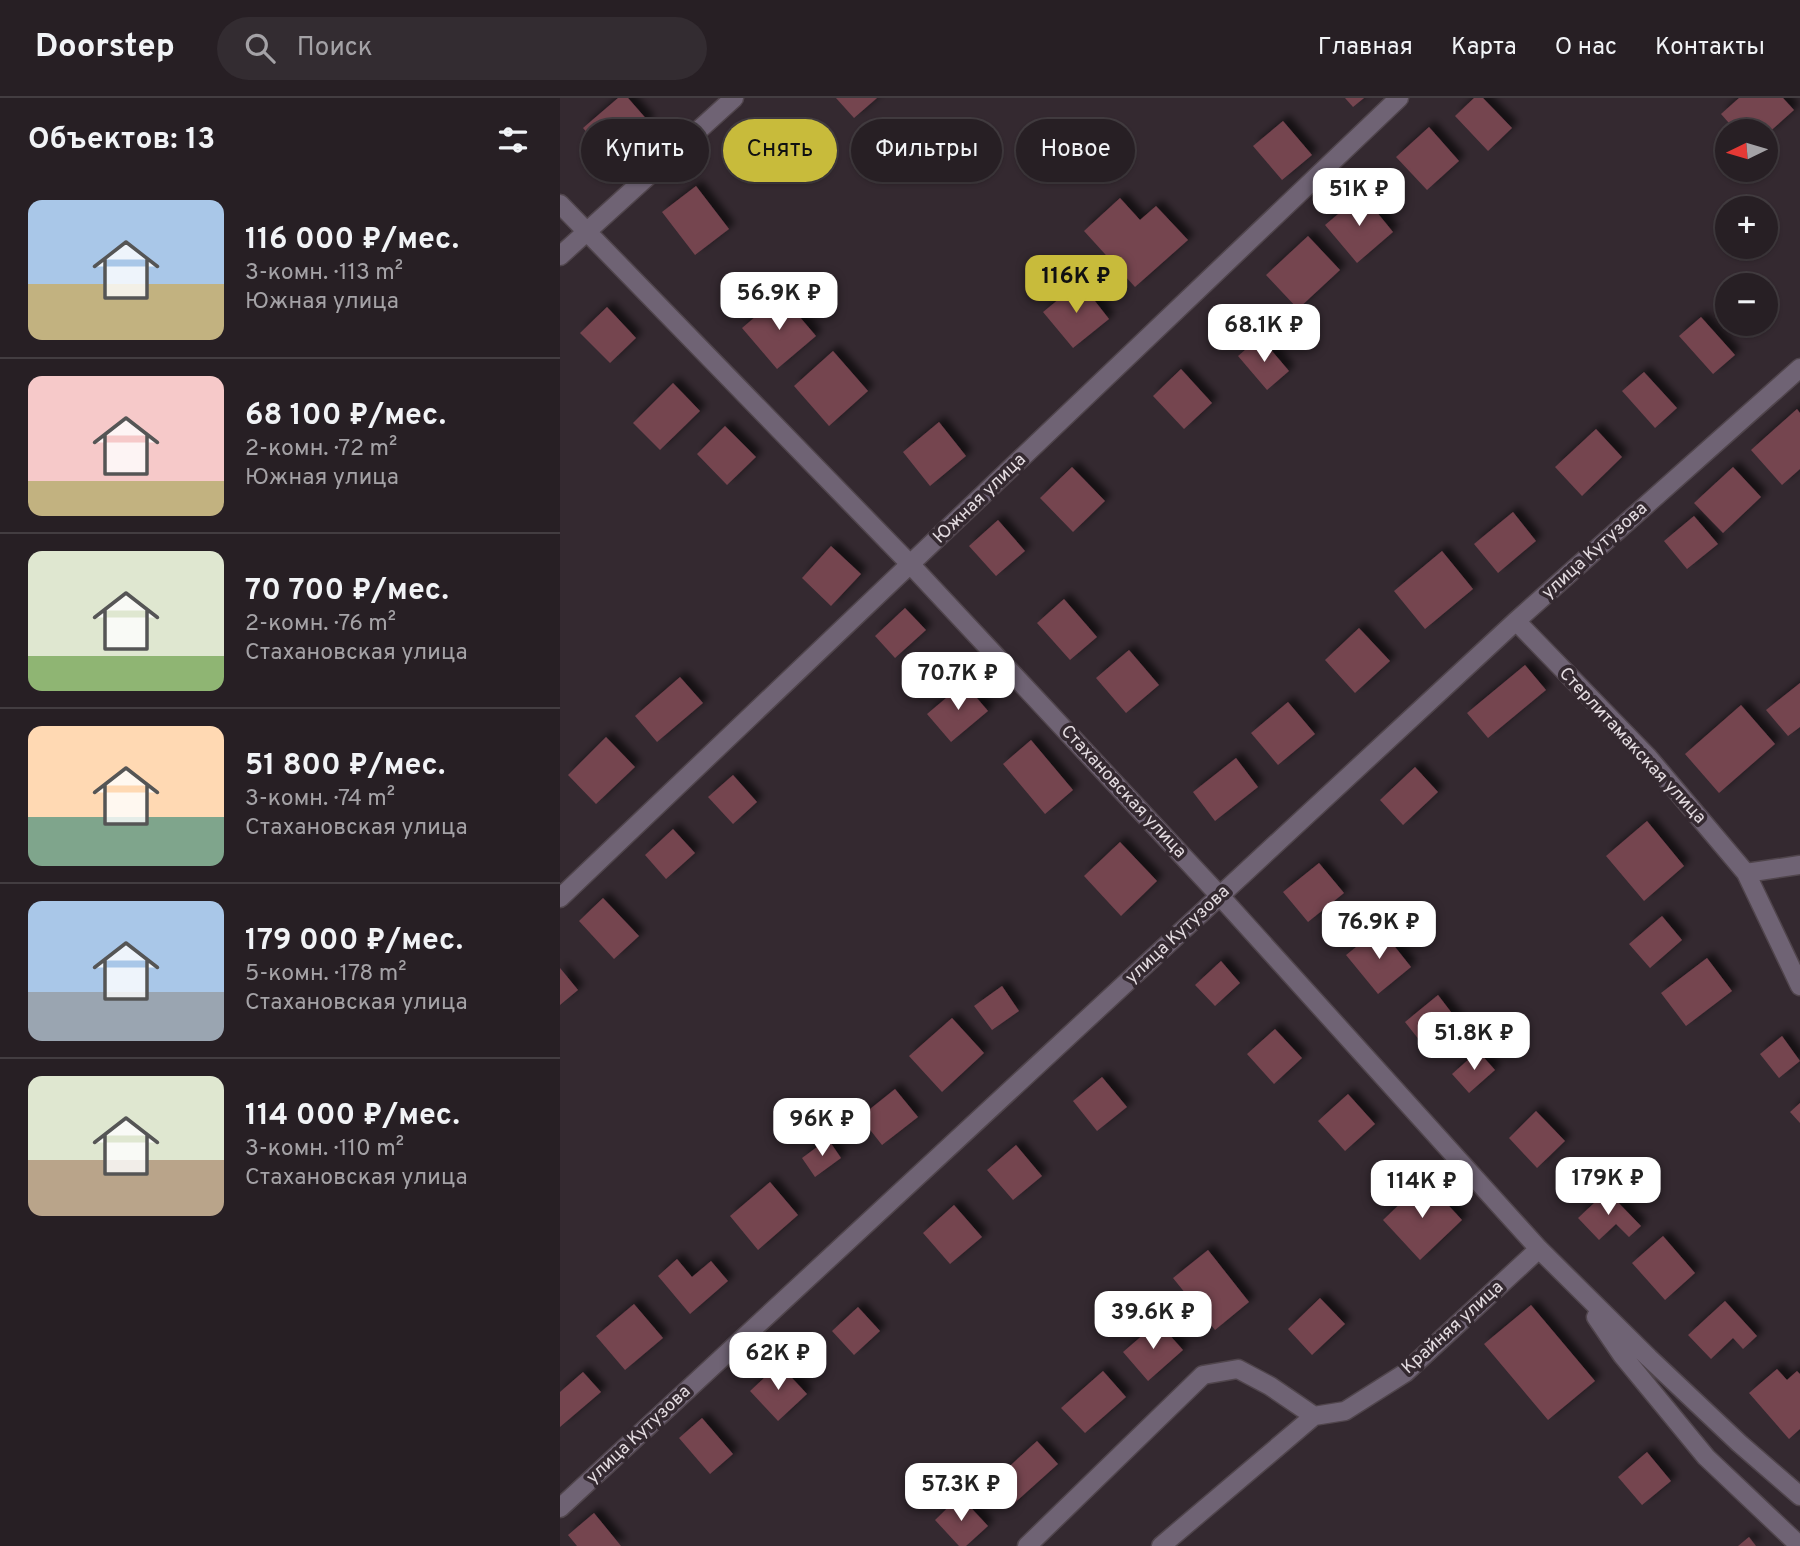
<!DOCTYPE html>
<html lang="ru">
<head>
<meta charset="utf-8">
<style>
	:root { --surface:#271f24; --page:#332c31; --text:#f1f3f6; --muted:#a4a2a6; --line:#433d41; --accent:#c8bb3b }
	body { margin:0; font-family:Overpass,sans-serif; background:var(--page); color:var(--text); height:100vh; display:flex; flex-direction:column; font-size:26px; white-space:nowrap }
	* { box-sizing:border-box; margin:0 }
	p { font-size:23px; color:var(--muted) }
	.icon { flex:none; width:38px; height:38px; fill:none; stroke:currentColor; stroke-width:2; stroke-linecap:round; stroke-linejoin:round }
	.map { position:relative; flex:1; overflow:hidden }
	.panel { display:flex; flex-direction:column; background:var(--surface); width:560px }
	.panel>* { flex:none }
	.guide { position:absolute; left:21px; top:21px; width:665px; height:63px; display:flex; gap:14px }
	.needle { width:46px; rotate:265deg }
	.buttons { position:absolute; left:1155px; top:21px; display:grid; gap:14px }
	.buttons a { display:grid; place-items:center; width:63px; height:63px; border-radius:50%; background:var(--surface); box-shadow:0 2px 5px #0004,0 0 0 2px var(--line); font-size:35px }
	.price { position:absolute; translate:-50% -60px; padding:0 16px; border-radius:14px; background:#fff; color:#222; font-size:23px; line-height:46px; filter:drop-shadow(0 2px 4px #0008) }
	.price::after { content:''; position:absolute; left:50%; top:42px; width:21px; height:16px; margin-left:-10px; background:inherit; clip-path:polygon(0 0,100% 0,50% 100%) }
	.price.active { background:var(--accent); color:#111 }
	ul { padding:0; list-style:none }
	li { display:flex; align-items:center; gap:21px; height:175px; padding:0 28px }
	li+li { border-top:2px solid var(--line) }
	li span { display:grid; place-items:center; flex:none; width:196px; height:140px; border-radius:14px; color:#555 }
	li>.icon { margin-inline-start:auto }
	span .icon { width:84px; height:84px; fill:#fffc; stroke-width:1 }
	li b { font-size:30px }
	h2 { display:flex; justify-content:space-between; align-items:center; height:84px; padding:0 28px; font-size:30px }
	.tag { padding:0 24px; border-radius:32px; background:var(--surface); box-shadow:0 2px 5px #0004,0 0 0 2px var(--line); font-size:24px; line-height:63px }
	.tag.active { background:var(--accent); color:#111 }
	header { display:flex; align-items:center; gap:42px; box-sizing:border-box; height:98px; padding:0 35px; background:var(--surface); border-bottom:2px solid var(--line) }
	header strong { font-size:33px }
	nav { display:flex; gap:38px; margin-inline-start:auto; font-size:24px }
	.search { width:490px; height:63px; background:var(--page); display:flex; align-items:center; gap:18px; box-sizing:border-box; padding:0 24px; border-radius:38px; color:var(--muted); font-size:26px }
	main { display:flex; flex:1; min-height:0 }
	.map>svg:first-child { display:block }
	.building { fill:#75444f; filter:url(#shadow) }
	.lines { fill:none; stroke-linecap:round; stroke-linejoin:round }
	.minor-casing { stroke:#50454c; stroke-width:21 }
	.minor { stroke:#6f6374; stroke-width:18 }
	.labels { text-anchor:middle; dominant-baseline:central; stroke-width:7; stroke-linejoin:round; paint-order:stroke }
	.street-label { font-size:18px; fill:#e3dbe0; stroke:#342930 }
</style>
</head>
<body>
<header>
<strong>Doorstep</strong>
<div class="search"><svg class="icon" aria-label="search" viewBox="0 0 24 24"><circle cx="10" cy="10" r="6"/><path d="M15 15l6 6"/></svg>Поиск</div>
<nav><a>Главная</a><a>Карта</a><a>О нас</a><a>Контакты</a></nav>
</header>
<main>
<section class="panel">
<h2>Объектов: 13<svg class="icon" aria-label="filters" viewBox="0 0 24 24"><path d="M4 7h16M4 17h16"/><circle cx="9" cy="7" r="2"/><circle cx="15" cy="17" r="2"/></svg></h2>
<ul>
<li><span style="background:linear-gradient(#a9c7e8 60%,#c2b280 0)"><svg class="icon" aria-label="home" viewBox="0 0 24 24"><path d="M3 11l9-7 9 7M6 9v11h12V9"/></svg></span><div><b>116 000 ₽/мес.</b><p>3-комн. · 113 m²</p><p>Южная улица</p></div></li>
<li><span style="background:linear-gradient(#f6c9c9 75%,#c2b280 0)"><svg class="icon" aria-label="home" viewBox="0 0 24 24"><path d="M3 11l9-7 9 7M6 9v11h12V9"/></svg></span><div><b>68 100 ₽/мес.</b><p>2-комн. · 72 m²</p><p>Южная улица</p></div></li>
<li><span style="background:linear-gradient(#dfe7d0 75%,#8fb573 0)"><svg class="icon" aria-label="home" viewBox="0 0 24 24"><path d="M3 11l9-7 9 7M6 9v11h12V9"/></svg></span><div><b>70 700 ₽/мес.</b><p>2-комн. · 76 m²</p><p>Стахановская улица</p></div></li>
<li><span style="background:linear-gradient(#ffd9b3 65%,#7fa58c 0)"><svg class="icon" aria-label="home" viewBox="0 0 24 24"><path d="M3 11l9-7 9 7M6 9v11h12V9"/></svg></span><div><b>51 800 ₽/мес.</b><p>3-комн. · 74 m²</p><p>Стахановская улица</p></div></li>
<li><span style="background:linear-gradient(#a9c7e8 65%,#9aa5b1 0)"><svg class="icon" aria-label="home" viewBox="0 0 24 24"><path d="M3 11l9-7 9 7M6 9v11h12V9"/></svg></span><div><b>179 000 ₽/мес.</b><p>5-комн. · 178 m²</p><p>Стахановская улица</p></div></li>
<li><span style="background:linear-gradient(#dfe7d0 60%,#b9a48a 0)"><svg class="icon" aria-label="home" viewBox="0 0 24 24"><path d="M3 11l9-7 9 7M6 9v11h12V9"/></svg></span><div><b>114 000 ₽/мес.</b><p>3-комн. · 110 m²</p><p>Стахановская улица</p></div></li>
</ul>
</section>
<div class="map">
<svg width="1240" height="1448" viewBox="0 0 1240 1448">
	<defs>
		<filter id="shadow"><feDropShadow dx="6" dy="-6" stdDeviation="3.5" flood-color="#0009"/></filter>
	</defs>
	<rect width="100%" height="100%" fill="#342930"/>
	<path class="building" d="M58,0H68L89,24L48,59L23,30Z
		M276,0H317L294,20Z
		M785,0H804L793,9Z
		M914,0H923L952,30L928,53L895,18Z
		M1179,0H1223L1234,12L1206,37V33H1176L1161,16Z
		M723,23L752,57L722,82L693,48Z
		M869,29L899,63L867,92L836,59Z
		M136,88L169,131L135,157L102,114Z
		M802,96L833,134L797,165L765,127Z
		M560,100L580,122L596,108L628,142L575,189L524,133Z
		M748,138L780,172L738,211L706,177Z
		M520,184L549,221L513,250L483,214Z
		M221,197L256,238L217,271L182,230Z
		M47,209L76,240L50,265L20,235Z
		M1141,219L1175,257L1153,276L1119,238Z
		M700,239L729,273L707,292L678,258Z
		M273,253L308,293L269,328L234,288Z
		M621,271L652,305L624,331L593,298Z
		M1084,274L1117,310L1095,330L1062,293Z
		M113,285L140,313L100,352L73,325Z
		M1237,311L1240,315V371L1222,387L1191,352Z
		M379,324L406,358L370,388L343,354Z
		M165,328L196,359L167,387L137,356Z
		M1036,331L1062,359L1022,398L995,369Z
		M512,369L545,403L513,434L480,400Z
		M1173,369L1201,399L1163,435L1134,405Z
		M953,414L976,443L938,475L914,446Z
		M1134,418L1158,446L1127,471L1104,443Z
		M438,422L465,453L436,478L409,448Z
		M271,448L301,476L271,508L242,480Z
		M882,453L913,491L865,531L834,493Z
		M504,501L537,539L510,562L477,525Z
		M345,510L366,532L335,560L315,538Z
		M799,530L830,563L795,595L765,562Z
		M569,552L599,587L566,615L536,580Z
		M965,567L986,592L928,640L907,615Z
		M120,579L143,605L97,644L75,618Z
		M404,585L428,613L391,644L367,616Z
		M1240,585V629L1228,638L1206,612Z
		M728,604L755,636L718,667L691,635Z
		M1181,607L1215,646L1159,695L1125,656Z
		M46,639L75,669L36,706L8,677Z
		M471,642L513,692L485,716L443,666Z
		M676,660L698,689L655,723L633,694Z
		M855,669L878,694L843,727L820,702Z
		M173,677L197,704L173,726L148,699Z
		M1087,723L1124,768L1084,803L1046,758Z
		M113,731L135,755L106,781L85,757Z
		M560,744L597,783L561,818L524,778Z
		M759,765L784,795L748,824L723,794Z
		M43,800L79,838L54,861L19,823Z
		M1102,818L1122,842L1090,870L1069,846Z
		M820,830L851,869L818,896L786,857Z
		M1147,860L1172,893L1126,928L1101,895Z
		M661,863L680,885L655,908L635,887Z
		M0,870L18,892L0,907Z
		M442,888L459,913L432,932L414,908Z
		M878,897L904,931L871,957L845,924Z
		M392,920L424,955L382,994L349,958Z
		M715,931L742,960L714,986L687,956Z
		M1222,938L1240,963L1219,980L1200,956Z
		M918,953L935,972L909,995L892,976Z
		M542,979L567,1009L537,1033L513,1003Z
		M335,991L358,1019L322,1047L300,1019Z
		M788,996L815,1026L785,1053L758,1023Z
		M1240,1005V1025L1230,1014Z
		M976,1013L1005,1043L977,1070L949,1040Z
		M268,1041L281,1060L255,1079L242,1060Z
		M456,1047L482,1078L453,1102L427,1072Z
		M865,1082L902,1122L860,1162L823,1122Z
		M210,1084L238,1117L198,1152L170,1118Z
		M1047,1093L1081,1128L1069,1139L1056,1126L1039,1142L1018,1120Z
		M394,1107L422,1139L390,1166L363,1135Z
		M1103,1138L1135,1175L1105,1202L1072,1165Z
		M648,1152L689,1204L655,1232L613,1180Z
		M117,1161L132,1179L151,1163L168,1183L130,1216L98,1178Z
		M760,1200L785,1226L752,1257L728,1231Z
		M1165,1203L1197,1238L1183,1251L1173,1240L1151,1261L1128,1237Z
		M74,1206L103,1240L65,1272L36,1238Z
		M971,1207L1035,1283L988,1322L924,1246Z
		M298,1209L320,1233L294,1257L272,1233Z
		M598,1224L623,1252L588,1283L563,1254Z
		M219,1266L247,1296L218,1323L190,1293Z
		M1217,1271L1227,1282L1237,1273L1240,1276V1331L1229,1341L1189,1295Z
		M543,1273L566,1299L525,1335L501,1310Z
		M23,1274L41,1294L0,1329V1294Z
		M142,1320L173,1356L150,1376L119,1340Z
		M477,1343L498,1366L449,1410L429,1387Z
		M1087,1354L1111,1383L1082,1407L1058,1379Z
		M400,1398L428,1428L406,1448H399L375,1422Z
		M34,1415L61,1448H17L8,1437Z
		M1189,1439L1196,1448H1178Z"/>
	<g class="lines">
		<defs>
			<path id="minor" d="M0,106L351,467L660,798L979,1151L1089,1260L1179,1345L1240,1398
				M0,158L174,0
				M956,523L1088,659L1186,775L1240,888
				M1186,775L1240,767
				M0,800L839,0
				M1036,1219L1062,1257L1146,1359L1240,1448
				M0,1410L956,523L1240,270
				M467,1448L643,1277L678,1271L710,1288L754,1318
				M601,1448L754,1318L785,1313L845,1275L979,1151"/>
		</defs>
		<use href="#minor" class="minor-casing"/>
		<use href="#minor" class="minor"/>
	</g>
	<g class="labels">
		<g class="street-label">
			<text transform="translate(420 401) rotate(-44)">Южная улица</text>
			<text transform="translate(1035 453) rotate(-42)">улица Кутузова</text>
			<text transform="translate(1072 648) rotate(47)">Стерлитамакская улица</text>
			<text transform="translate(563 694) rotate(47)">Стахановская улица</text>
			<text transform="translate(618 837) rotate(-43)">улица Кутузова</text>
			<text transform="translate(893 1230) rotate(-42)">Крайняя улица</text>
			<text transform="translate(79 1337) rotate(-43)">улица Кутузова</text>
		</g>
	</g>
</svg>
<div class="buttons">
<a><svg class="needle" viewBox="-14 -14 28 28"><path d="M0-13l5 13h-10z" fill="#e53935"/><path d="M0 13l5-13h-10z" fill="#a4a2a6"/></svg></a>
<a>+</a>
<a>−</a>
</div>
<b class="price" style="left:799px;top:130px">51K ₽</b>
<b class="price active" style="left:516px;top:217px">116K ₽</b>
<b class="price" style="left:219px;top:234px">56.9K ₽</b>
<b class="price" style="left:704px;top:266px">68.1K ₽</b>
<b class="price" style="left:398px;top:614px">70.7K ₽</b>
<b class="price" style="left:819px;top:863px">76.9K ₽</b>
<b class="price" style="left:914px;top:974px">51.8K ₽</b>
<b class="price" style="left:262px;top:1060px">96K ₽</b>
<b class="price" style="left:1048px;top:1119px">179K ₽</b>
<b class="price" style="left:862px;top:1122px">114K ₽</b>
<b class="price" style="left:593px;top:1253px">39.6K ₽</b>
<b class="price" style="left:218px;top:1294px">62K ₽</b>
<b class="price" style="left:401px;top:1425px">57.3K ₽</b>
<div class="guide">
<a class="tag">Купить</a>
<a class="tag active">Снять</a>
<a class="tag">Фильтры</a>
<a class="tag">Новое</a>
</div>
</div>
</main>
</body>
</html>
